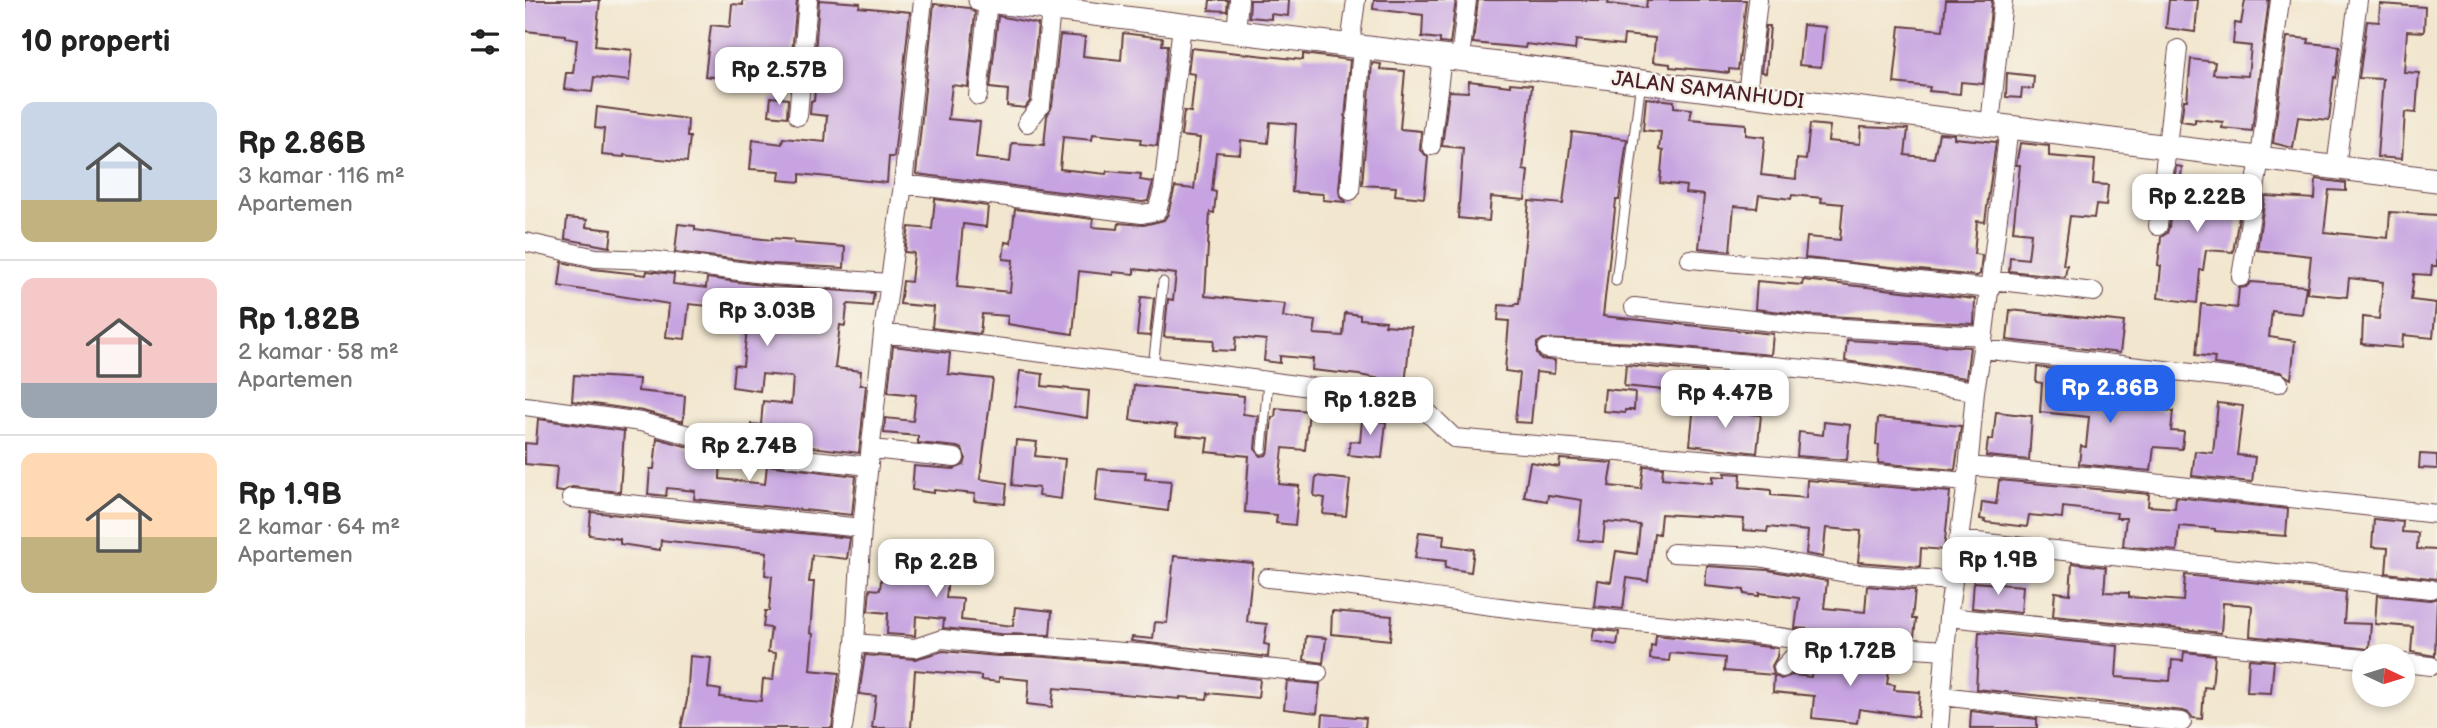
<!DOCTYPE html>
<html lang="id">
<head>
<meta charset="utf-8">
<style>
	:root { --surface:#fff; --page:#f2f2f2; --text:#222; --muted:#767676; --line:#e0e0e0; --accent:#2563eb }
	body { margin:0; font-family:"Balsamiq Sans",sans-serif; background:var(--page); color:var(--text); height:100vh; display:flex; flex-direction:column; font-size:26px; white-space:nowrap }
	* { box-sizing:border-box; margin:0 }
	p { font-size:23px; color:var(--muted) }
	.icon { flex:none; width:38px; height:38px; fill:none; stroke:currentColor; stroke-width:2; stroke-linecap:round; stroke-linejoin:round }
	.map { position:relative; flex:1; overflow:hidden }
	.drawer { display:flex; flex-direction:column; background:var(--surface); width:525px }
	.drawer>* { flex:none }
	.needle { width:46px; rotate:94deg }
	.buttons { position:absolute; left:1827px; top:644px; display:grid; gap:14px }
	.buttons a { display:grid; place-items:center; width:63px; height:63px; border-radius:50%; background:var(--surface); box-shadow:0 4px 10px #0003; font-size:35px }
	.price { position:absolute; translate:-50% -60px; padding:0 16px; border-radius:14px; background:#fff; color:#222; font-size:23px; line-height:46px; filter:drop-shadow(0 2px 4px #0008) }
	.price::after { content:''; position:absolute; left:50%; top:42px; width:21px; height:16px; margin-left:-10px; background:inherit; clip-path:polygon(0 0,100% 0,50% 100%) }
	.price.on { background:var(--accent); color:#fff }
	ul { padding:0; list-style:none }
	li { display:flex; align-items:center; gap:21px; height:175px; padding:0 21px }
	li+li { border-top:2px solid var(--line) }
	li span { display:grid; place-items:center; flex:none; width:196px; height:140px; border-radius:14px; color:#555 }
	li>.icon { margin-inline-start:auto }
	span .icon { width:84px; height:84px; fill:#fffc; stroke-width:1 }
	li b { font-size:30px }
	h2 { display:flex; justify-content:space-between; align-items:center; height:84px; padding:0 21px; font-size:30px }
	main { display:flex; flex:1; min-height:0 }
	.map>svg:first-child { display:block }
	.building { fill:#c7a4e1 }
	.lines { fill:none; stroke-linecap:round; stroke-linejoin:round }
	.service-casing { stroke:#633d43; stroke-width:11 }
	.minor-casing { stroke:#633d43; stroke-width:20 }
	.tertiary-casing { stroke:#633d43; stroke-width:25 }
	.service { stroke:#fff; stroke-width:9 }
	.minor { stroke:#fff; stroke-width:18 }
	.tertiary { stroke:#fff; stroke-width:23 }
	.labels { text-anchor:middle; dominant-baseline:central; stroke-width:5; stroke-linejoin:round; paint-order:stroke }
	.street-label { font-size:21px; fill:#4a1f2b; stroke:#f7f3e8 }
</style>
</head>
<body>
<main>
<section class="drawer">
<h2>10 properti<svg class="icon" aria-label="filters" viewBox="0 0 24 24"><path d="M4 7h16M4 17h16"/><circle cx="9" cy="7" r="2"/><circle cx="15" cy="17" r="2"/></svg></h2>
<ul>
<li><span style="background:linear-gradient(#c9d6e8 70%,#c2b280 0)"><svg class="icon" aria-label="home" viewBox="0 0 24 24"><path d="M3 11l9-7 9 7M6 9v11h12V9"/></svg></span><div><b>Rp 2.86B</b><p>3 kamar · 116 m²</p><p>Apartemen</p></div></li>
<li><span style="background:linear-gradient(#f6c9c9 75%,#9aa5b1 0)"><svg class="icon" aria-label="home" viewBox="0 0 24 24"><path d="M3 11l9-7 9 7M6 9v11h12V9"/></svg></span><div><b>Rp 1.82B</b><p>2 kamar · 58 m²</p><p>Apartemen</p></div></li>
<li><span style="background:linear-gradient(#ffd9b3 60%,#c2b280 0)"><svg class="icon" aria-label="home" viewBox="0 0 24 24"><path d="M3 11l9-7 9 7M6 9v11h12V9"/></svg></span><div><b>Rp 1.9B</b><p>2 kamar · 64 m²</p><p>Apartemen</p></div></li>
</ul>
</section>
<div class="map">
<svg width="1912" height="728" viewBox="0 0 1912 728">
	<rect width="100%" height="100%" fill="#f7f3e8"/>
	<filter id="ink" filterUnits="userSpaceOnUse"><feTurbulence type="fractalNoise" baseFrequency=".0143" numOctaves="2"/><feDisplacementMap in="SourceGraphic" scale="14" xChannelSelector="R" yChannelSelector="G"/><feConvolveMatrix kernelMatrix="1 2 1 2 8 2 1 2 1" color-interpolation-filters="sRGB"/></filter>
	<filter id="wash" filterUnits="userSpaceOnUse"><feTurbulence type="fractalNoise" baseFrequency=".00686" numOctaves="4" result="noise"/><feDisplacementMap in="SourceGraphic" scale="28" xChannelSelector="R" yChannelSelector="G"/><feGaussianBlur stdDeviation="1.57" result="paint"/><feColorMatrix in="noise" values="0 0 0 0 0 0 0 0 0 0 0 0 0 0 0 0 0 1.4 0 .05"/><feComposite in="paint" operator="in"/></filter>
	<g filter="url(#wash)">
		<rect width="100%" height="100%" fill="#f2e6ce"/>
		<g id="blocks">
			<path class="building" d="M0,0H75L70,46L107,50L104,81L69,77L67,92L39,89L41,73H48L52,40L40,38V35L0,31Z
				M218,0H272L266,64L252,63L249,88L232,87L235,61L209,58L206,79L180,76L186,25L205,27L207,4L218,5Z
				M294,0L335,3L334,7L385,12L369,157H364L362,183L275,174V182L254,180L255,171L225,169L228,140L257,144L258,138L300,142L302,116L285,114L286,101H289L292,67H289Z
				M685,0H703L702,11L684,10Z
				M725,0H764L763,16L746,14V19L724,17Z
				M849,0H931L925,44L915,43V39L897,37L898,15L848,9Z
				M953,0H1084L1083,4L1121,8L1122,0H1221L1213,70L1204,69V73L1188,71L1145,67V64L1128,62L1130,38L1099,35L1098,45L1051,40L1050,50L1001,44L1000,48L948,43Z
				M1421,0H1467L1458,84L1436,82L1435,94L1404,91L1405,87L1369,83L1375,26L1418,30Z
				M1644,0H1673L1670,32L1641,28Z
				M1720,0H1744L1727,131L1697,128L1698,122L1670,119V123L1656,121L1659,100H1662L1666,59L1690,62L1688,74L1723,76L1726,46L1708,44L1710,23L1716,24Z
				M409,4L444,8L450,13L443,87L427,85L423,119L455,122L451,158L485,162L487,143L519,145L522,116L527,106L535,35L560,37L558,56L596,60L598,33L638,38L637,45H643L632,146L615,144L616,139L568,134L567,140L538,137L535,169L581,174L582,171L616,174L615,180L628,182L623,201L617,202L391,174Z
				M1855,4L1900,7L1899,32L1882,31L1879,72L1894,73L1891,113L1880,112L1877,159L1852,157L1858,79L1834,78L1842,21L1854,22Z
				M473,16L513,24L505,101L500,108L482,106L483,90L465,88Z
				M1278,25L1300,27L1296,67L1274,65Z
				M1241,26H1245L1241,73L1236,72Z
				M1762,37L1784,39L1783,43L1815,46L1811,78L1809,77L1804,120L1773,117L1768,148L1748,143Z
				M666,48L778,60V54L825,60L814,190L815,196L821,202L798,200V194L767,192L771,124L745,122L743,143L716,140L715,154L691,152L687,191L691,192L689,213L685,212L680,296L760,304L758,317L791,321L789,334L818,336L820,313L835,315V319L861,321L860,325L886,327L880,385L855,383L856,379L834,375L787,370L788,359L755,356V363L739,361L741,340L711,337L710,351L688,350L689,340L639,337L643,299L648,300L651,274L609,269V274L588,272V275L554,271L548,334L482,324L483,316L457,314L455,334L407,328L409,307L375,304L378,281L386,282L389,253L380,252L384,227L407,229L410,199L463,206L461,227L438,224L432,287L485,292L488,260L478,259L480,242L486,243L490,209L568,219L567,227L593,229L594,223L619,225L639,220L643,214L650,187L669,189L675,138L656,136L659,111L666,112L670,74L663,73Z
				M847,63L856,64L855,69L880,71L875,129L896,131L895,150L903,157L899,198L870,195L871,187L837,185Z
				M1482,73L1509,76L1508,89L1497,88L1496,98L1481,97Z
				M944,81L985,86V83L1007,85L998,170L1003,171L1000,200L966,197L964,221L933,218L938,148L917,146L924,91L943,92Z
				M246,97L263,99L262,117L244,115Z
				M1121,98L1149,101V107L1167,109L1165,119L1221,124V135L1240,137L1236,175L1271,179L1272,159L1281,160L1285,124L1305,126L1303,141L1335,144L1336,127L1383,129L1380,155L1409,158L1414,133L1429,134V138L1471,142L1460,222L1452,221L1449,254L1457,255L1455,274L1452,276L1280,258L1282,237L1315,240L1318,204L1296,202L1297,198L1267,195L1266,199L1234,195L1232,208L1209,206L1205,251L1174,248L1179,195L1160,193L1161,186L1135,183L1138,151L1134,150L1136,132L1118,130Z
				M72,107L163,119L162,137H165L162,162L99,155V157L77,155L79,129L70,128Z
				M1047,132L1102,139L1094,200H1091L1078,316L1248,334L1246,355L1113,343L1018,339L1012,343V353L1016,359L1030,361L1029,374L1011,372L1006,423L990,422L995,373L980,371L984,321L973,320L974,305L989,306L990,304H994L1004,201L1038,204Z
				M1495,143L1524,146V156L1570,160L1568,184L1583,185L1581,206L1571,205L1569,218L1545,216L1538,265H1542L1540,277L1484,271L1485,257L1503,259L1506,233L1488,231L1495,165H1491Z
				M1651,166L1657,167L1655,186L1692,190L1693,179L1720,181L1708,252L1681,250L1678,270H1675L1672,303L1633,298L1636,266L1633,265L1636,237L1642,233L1644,227Z
				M1791,179L1821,183V191L1804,190L1799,232L1863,238L1865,212L1912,215V266H1907L1906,275L1889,274L1886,300L1911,303L1908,338L1878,335L1877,348L1837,344L1838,317L1854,319L1858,282L1824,278L1822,297L1782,293L1786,256L1732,250L1740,196L1790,199Z
				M42,218L62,220L61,227L87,230L85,247L40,239Z
				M153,224L170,226V230L203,235L247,240V238L269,240V243L320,247L319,268L247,264L150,252Z
				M37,262L68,269L121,275L122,271L149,274L148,284L181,288L182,278L245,286L349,293L347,306L324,304L322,306L320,326L315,325L310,368L336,371L335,385H341L334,453L224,439L226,424L236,425L238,401L266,404L268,377L237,374L235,391L207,387L209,365L218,366L224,310L164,304L160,339L141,337L144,304L34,286Z
				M1278,280L1450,299L1449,324L1284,315L1230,309L1232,281L1277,285Z
				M1726,282L1781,286L1777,314L1747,311L1744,337L1770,341L1766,379L1755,372L1689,364L1690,357L1671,355L1676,304L1712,308L1714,288L1721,287Z
				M616,297L629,298L625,336L612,335Z
				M1485,310L1599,322L1595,353L1482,340Z
				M1322,340L1445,347L1441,378L1320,361Z
				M368,346L425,353L423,374L468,379L455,479L482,483L480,504L449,501L450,494L409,490V493L387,490L389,466L429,469L439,465L441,459L437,449L432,447L393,443V436L359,433L360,418L388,421L391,395L363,392Z
				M1101,365L1181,372L1179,394L1099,386Z
				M1512,367L1547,371L1545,395L1605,401L1604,406L1648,411L1646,431L1659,432L1657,449L1629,447L1626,471L1554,464L1556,446L1561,447L1564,417L1515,412L1517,383L1511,382Z
				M495,371L518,374L517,386L564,391L562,418L490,406Z
				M49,375L114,379L113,391L160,396L158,422L118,411L47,401Z
				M609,385L719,396L718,414L733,416L730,449L736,456L741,455L744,450L747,417H750L751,408L784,411L780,450L758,448L754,484L774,486L770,525L751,523L752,515L720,512L724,456L681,452L683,438L651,435L652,425L605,420Z
				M1080,389L1110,392L1109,410H1100V413L1078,411Z
				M1693,403L1718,406L1712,455L1730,457L1727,482L1667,476L1670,451L1688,453Z
				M1169,404L1187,406V410L1236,415L1232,453L1165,445Z
				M838,409L852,410L851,421L861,422L857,458L823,455L825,441L835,442Z
				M1471,412L1507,416L1504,460L1461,456L1463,439L1468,440Z
				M1353,418L1436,426L1430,470L1353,463L1354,445H1351Z
				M13,419L99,431L95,492L47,487L37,492L30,491L32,467L0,464V443L11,444Z
				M1299,422L1325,425L1322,460L1272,456L1274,432L1298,435Z
				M132,438L196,456L195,479L240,484L242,465L331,476L327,515L169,499L170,491L142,488L141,496L123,494L125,469H129Z
				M491,440L512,442L510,456L540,459L536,499L513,496L514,488L487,485Z
				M1895,454L1912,455V469L1894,468Z
				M1035,459L1088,463L1084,486L1116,489L1119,466L1138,467L1137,478L1188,483V476L1200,477V473L1216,474L1215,487L1246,490V495L1281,498L1282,480L1425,492L1419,550L1396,548L1395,567L1333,562L1336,531L1301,528L1298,557L1281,554L1283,531L1243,527L1242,532L1218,530L1219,519L1136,514L1134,534L1129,533L1123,581L1102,578L1098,609L1069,606L1072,580L1086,582L1091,551L1112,554L1115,525L1080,522L1078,542L1053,540L1057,500L1023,495L1022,501L999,497L1005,462L1034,467Z
				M573,469L621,472L620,479L646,481L643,511L570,501Z
				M791,476L825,480L821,516L798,514L800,498L789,496Z
				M1474,480L1624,494L1623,506L1650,508L1651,497L1763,509L1761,536L1690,531V529L1654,526L1652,551L1598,546L1601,518H1591L1592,513L1538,507L1537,518L1504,515L1502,527L1459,522L1460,520L1455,519L1457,502L1471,504Z
				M66,512L325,538L322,559L287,555L284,582H289L285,633L288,634L285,670L314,673L307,728H156L162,700L165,656L186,658L183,688L196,690L195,697L236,701L238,679L248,680L251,653L243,652L246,628L238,627L240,611H244L247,576L240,575L242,552L136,540L135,550L95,544V539L64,535Z
				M1849,519L1878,522L1877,532L1893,533L1892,549L1912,550V579L1861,573L1863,548L1847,547Z
				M894,532L919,535L918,545L949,549L946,572L920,568L921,561L890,558Z
				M359,551L425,558L421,598L438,599L436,620L488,626L490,607L527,611L525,635L475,634L418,628L419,619L391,616L390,636L362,634L363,613L343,611L345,589L355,590Z
				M649,556L728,563L722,622L742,624L739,644L744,645L743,657L606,641L607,637L628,639L630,622L642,623Z
				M1547,563L1581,567L1579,592L1604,593V597L1658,601L1660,575L1821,592L1819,623L1846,624L1844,649L1725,636L1727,606L1725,605L1698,603L1696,633L1528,616L1530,592L1545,594Z
				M1182,566L1243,570L1302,581L1299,608L1340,612L1342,586L1390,590L1387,619H1391L1389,637L1270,628L1274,598L1234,593V596L1219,594V590L1180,586Z
				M1449,582L1498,586L1496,613L1447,608Z
				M1852,595L1905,600L1912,598L1910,656L1886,652L1888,627L1850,624Z
				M807,611L867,616L865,640L806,634Z
				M1069,629L1094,632L1092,645L1067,641Z
				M1454,632L1593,646L1591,677L1645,681L1647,660L1658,661L1659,652L1690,655L1687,688L1679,687L1677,719L1668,718L1664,713L1658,711L1451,689Z
				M1131,635L1253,648L1252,657L1247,666L1249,675L1199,671L1200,658L1145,653L1144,661L1125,659L1126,645L1130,646Z
				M781,636L801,638L798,663L779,660Z
				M418,651L473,656H508L623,665L735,679L733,698L683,693L682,699L655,697V699L529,688L527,707L502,704L504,680L474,677V682L456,680V676L390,670L386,728H347L351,696L334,694L340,655L390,659Z
				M1288,653L1366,658L1362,684L1370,685L1369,690L1395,692L1393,717L1334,709L1332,723L1287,718L1289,696L1248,692L1249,675L1256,679L1267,675L1286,677Z
				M1724,659L1749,661L1746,693L1722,692Z
				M762,681L795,684L792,713L759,709Z
				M1446,711L1512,719V728H1445Z
				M798,714L841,718L840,728H797Z"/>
		</g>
	</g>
	<g filter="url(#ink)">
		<use href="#blocks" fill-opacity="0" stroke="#633d43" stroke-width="2"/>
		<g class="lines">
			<defs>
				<path id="service" d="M1091,281L1116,81
					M628,366L638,282
					M737,449L743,381"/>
				<path id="minor" d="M711,32L714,0
					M825,45L831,0
					M935,59L942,0
					M1222,95L1233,0
					M453,96L463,1
					M273,116L283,0
					M502,123L516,105L526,9
					M1465,125L1478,0
					M906,146L917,57
					M1811,167L1833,0
					M378,184L617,214L632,211L638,190L657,25
					M825,191L837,47
					M1633,226L1653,49
					M0,242L71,258L125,260L246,275L365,283
					M1165,259L1315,272L1465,289
					M1716,277L1735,158L1755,0
					M1466,280L1569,292
					M1109,307L1283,326L1458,336
					M358,333L743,381L893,403L929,438L1442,482
					M1022,349L1112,354L1326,373L1450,391
					M1457,349L1754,383
					M0,406L116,422L216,449L262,457L344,466
					M347,449L430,458
					M1443,466L1572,477L1912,514
					M46,498L337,528
					M1433,540L1906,589
					M1148,553L1233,557L1321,573L1428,581
					M742,578C820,584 897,597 975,607C1077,621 1181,626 1283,641
					M1423,617L1839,659
					M330,643L390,648L417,639L474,645H508L624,654L687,663L793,673
					M1878,663L1906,666
					M1258,668L1283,641L1420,650
					M1418,696L1529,710L1657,722
					M318,728L330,643L337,528L358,333L378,184L398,0
					M1414,728L1423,617L1442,482L1450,391L1457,349L1484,127"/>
				<path id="tertiary" d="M455,0L1912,180"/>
			</defs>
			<use href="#service" class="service-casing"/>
			<use href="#minor" class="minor-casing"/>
			<use href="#tertiary" class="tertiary-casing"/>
			<use href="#service" class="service"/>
			<use href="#minor" class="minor"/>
			<use href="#tertiary" class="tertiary"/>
		</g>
	</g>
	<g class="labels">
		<g class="street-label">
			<text transform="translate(1183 90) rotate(7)">JALAN SAMANHUDI</text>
		</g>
	</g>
</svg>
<div class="buttons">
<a><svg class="needle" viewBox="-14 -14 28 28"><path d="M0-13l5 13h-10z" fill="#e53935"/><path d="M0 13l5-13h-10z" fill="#767676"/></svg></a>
</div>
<b class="price" style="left:254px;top:107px">Rp 2.57B</b>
<b class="price" style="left:1672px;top:234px">Rp 2.22B</b>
<b class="price" style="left:242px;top:348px">Rp 3.03B</b>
<b class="price on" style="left:1585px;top:425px">Rp 2.86B</b>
<b class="price" style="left:1200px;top:430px">Rp 4.47B</b>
<b class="price" style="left:845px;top:437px">Rp 1.82B</b>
<b class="price" style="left:224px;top:483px">Rp 2.74B</b>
<b class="price" style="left:1473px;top:597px">Rp 1.9B</b>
<b class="price" style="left:411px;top:599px">Rp 2.2B</b>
<b class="price" style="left:1325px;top:688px">Rp 1.72B</b>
</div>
</main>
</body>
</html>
